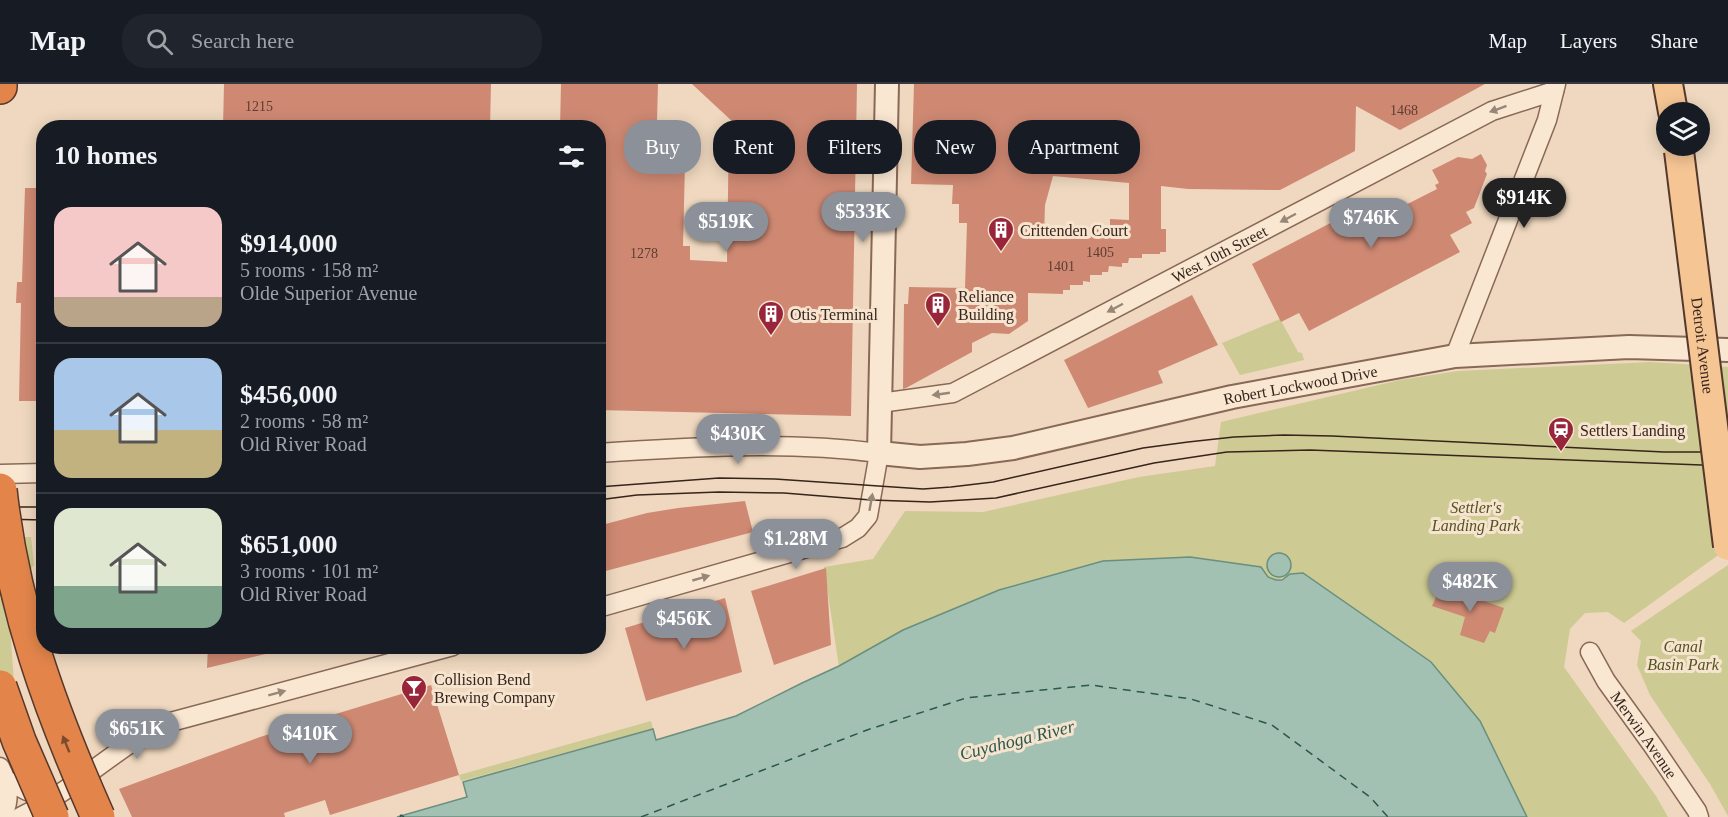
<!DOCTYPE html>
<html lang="en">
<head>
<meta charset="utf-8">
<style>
	:root { --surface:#171b24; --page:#20242c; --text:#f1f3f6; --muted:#9ea1a6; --line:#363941; --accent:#8c9099 }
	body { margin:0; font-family:Georgia,serif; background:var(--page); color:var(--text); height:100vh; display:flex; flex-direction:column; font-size:22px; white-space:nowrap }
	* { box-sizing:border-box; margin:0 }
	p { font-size:20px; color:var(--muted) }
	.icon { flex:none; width:33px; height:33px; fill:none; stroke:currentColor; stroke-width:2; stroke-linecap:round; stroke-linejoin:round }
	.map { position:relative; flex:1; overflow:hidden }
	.details { position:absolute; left:36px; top:36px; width:570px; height:534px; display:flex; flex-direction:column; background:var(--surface); border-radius:24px; box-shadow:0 3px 15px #0003 }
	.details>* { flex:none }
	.banner { position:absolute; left:624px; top:36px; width:570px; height:54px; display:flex; gap:12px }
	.tools { position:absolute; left:1656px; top:18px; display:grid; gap:12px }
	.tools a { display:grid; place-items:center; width:54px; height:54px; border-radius:50%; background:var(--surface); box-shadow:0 3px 15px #0003; font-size:30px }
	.price { position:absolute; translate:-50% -51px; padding:0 14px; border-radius:21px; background:var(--accent); color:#fff; font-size:20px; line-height:39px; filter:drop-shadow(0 2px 3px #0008) }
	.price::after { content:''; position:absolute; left:50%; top:36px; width:18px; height:14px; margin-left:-9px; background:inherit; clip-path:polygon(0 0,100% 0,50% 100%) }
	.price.current { background:#222; color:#fff }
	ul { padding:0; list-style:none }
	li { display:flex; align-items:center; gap:18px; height:150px; padding:0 18px }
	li+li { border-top:2px solid var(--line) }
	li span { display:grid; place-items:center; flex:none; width:168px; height:120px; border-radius:18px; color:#555 }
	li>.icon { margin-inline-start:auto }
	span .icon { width:72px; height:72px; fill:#fffc; stroke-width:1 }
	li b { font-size:26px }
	h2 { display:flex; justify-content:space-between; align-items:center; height:72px; padding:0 18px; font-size:26px }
	.pill { padding:0 21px; border-radius:24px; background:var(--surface); box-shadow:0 3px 15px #0003; font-size:21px; line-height:54px }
	.pill.current { background:var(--accent); color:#fff }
	header { display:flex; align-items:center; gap:36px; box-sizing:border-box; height:84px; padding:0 30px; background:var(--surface); border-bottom:2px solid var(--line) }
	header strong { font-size:28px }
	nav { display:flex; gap:33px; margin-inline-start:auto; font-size:21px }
	.search { width:420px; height:54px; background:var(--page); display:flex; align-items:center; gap:15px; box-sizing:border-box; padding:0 21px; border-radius:24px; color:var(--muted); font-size:22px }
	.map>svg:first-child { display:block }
	.green { fill:#cdca93 }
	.water { fill:#a2c1b2; stroke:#698f7f; stroke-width:1.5 }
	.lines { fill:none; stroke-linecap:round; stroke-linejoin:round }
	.ferry { stroke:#2a584d; stroke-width:1.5; stroke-dasharray:8 6; stroke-linecap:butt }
	.building { fill:#cf8973; fill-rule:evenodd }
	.minor-casing { stroke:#886857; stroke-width:21 }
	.tertiary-casing { stroke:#886857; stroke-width:26 }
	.primary-casing { stroke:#56382b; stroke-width:32 }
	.motorway-casing { stroke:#56382b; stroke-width:36 }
	.minor { stroke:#fae7d2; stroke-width:18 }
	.tertiary { stroke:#fae7d2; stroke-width:22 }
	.primary { stroke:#f5c594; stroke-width:28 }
	.motorway { stroke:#e3854b; stroke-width:33 }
	.tram { stroke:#37241c; stroke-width:1.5 }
	.primary-bridge-casing { stroke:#56382b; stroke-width:32; stroke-linecap:butt }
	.motorway-bridge-casing { stroke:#56382b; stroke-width:36; stroke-linecap:butt }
	.primary-bridge { stroke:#f5c594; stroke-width:28 }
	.motorway-bridge { stroke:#e3854b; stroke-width:33 }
	.oneway { fill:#988677 }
	.oneway2 { fill:#7c4b2f }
	.labels { text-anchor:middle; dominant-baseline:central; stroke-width:6; stroke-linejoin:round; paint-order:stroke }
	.number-label { font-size:14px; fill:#5d3d32 }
	.poi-label { font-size:16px; fill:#37241c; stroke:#f6e4cf; text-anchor:start }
	.street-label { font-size:16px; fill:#37241c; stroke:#f6e4cf }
	.park-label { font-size:16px; font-style:italic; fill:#515422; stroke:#f6e4cf }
	.water-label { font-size:18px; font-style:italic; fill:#2a584d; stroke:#f6e4cf }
</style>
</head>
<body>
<header>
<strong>Map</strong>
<div class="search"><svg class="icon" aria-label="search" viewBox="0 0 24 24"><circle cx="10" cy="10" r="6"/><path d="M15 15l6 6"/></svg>Search here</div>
<nav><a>Map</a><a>Layers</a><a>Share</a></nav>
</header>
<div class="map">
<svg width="1728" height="733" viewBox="0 0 1728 733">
	<rect width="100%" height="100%" fill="#efd8bf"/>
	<path class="green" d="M1280,235L1298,268L1302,269L1304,276L1240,291L1222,259Z
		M1651,278L1728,283V464L1624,539L1608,528L1585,529L1570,545L1564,583L1656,712L1668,733H1527L1480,637L1290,490C1281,496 1278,497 1268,493L1103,477L999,506L903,546L839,583L824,483L873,475L905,427L983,428L1139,393L1215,382L1221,338L1400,296L1458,287Z
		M16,453H31L34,481L8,515L16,626L5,664L0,658V515L16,487Z
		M1728,481V732L1710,700L1650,611L1637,581L1641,557L1631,547Z
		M651,637L653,645L461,697L459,691Z"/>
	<path class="water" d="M1267 481a12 12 0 1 1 24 0a12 12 0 1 1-24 0Z
		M1190,473L1261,483L1268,493L1276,496H1282L1290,490L1303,489L1431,578L1480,637L1527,733H397L467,713L463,698L653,645L656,656L736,632L802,599L839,582L903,546L999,506L1103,477Z"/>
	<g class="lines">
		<path class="ferry" d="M400,733L401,731L404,733
			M641,733L867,646L966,614L1091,601L1191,615L1272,641L1370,713L1388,733"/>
	</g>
	<path class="building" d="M224,0H491L490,44H223Z
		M561,0H658L657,37L686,38L683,162H690V176L727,178L729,39H734L692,0H857L851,332L598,326V44H560Z
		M914,0H1485L1400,46L1356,22L1355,67L1280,106L1188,105L1161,102V145H1166V168H1160V170H1142V174H1129L1128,179H1122V183L1109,182L1108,188H1102V191H1090V198L1083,197V201H1070V206H1063V210L1028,209V237L1009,250L992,249L972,259V268L906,304L903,305L904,220H908L909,203L965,204L967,139H959V120H952L953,101L911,100ZM1053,92L1129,99V136L1110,135V146L1091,145V154L1044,153L1045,121Z
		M1481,70L1487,81L1485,87L1487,90L1474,124L1466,128L1472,139L1450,151L1460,168L1309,247L1299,229L1281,238L1252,180L1367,120L1376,136L1437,105L1435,101L1439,99L1432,86L1458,73L1472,75Z
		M25,104H44V317H19L21,219H16L17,198H22Z
		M1192,211L1218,261L1158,287L1163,299L1088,324L1064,276Z
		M745,417L753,448L598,489V442L647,429L678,424Z
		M826,484L831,561L774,581L751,507Z
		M1441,502L1504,524L1495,549L1490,547L1484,559L1460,551L1465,533L1432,522Z
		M725,514L742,588L646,617L625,544Z
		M208,562H269L270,569L207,584Z
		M431,601L459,691L330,731L325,716L284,729L285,733H132L119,705L260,653Z"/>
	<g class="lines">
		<defs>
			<g id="minor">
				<path d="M1455,272L1547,36L1556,0"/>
				<path id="s1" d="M880,319L953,309L1492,27L1554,7"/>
				<path d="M598,369C691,363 786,357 879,369L868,432L858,444L842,454L598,524"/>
				<path d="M0,390L44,389"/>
				<path id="s2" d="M1590,568L1606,597L1653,662L1697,727L1699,733"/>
				<path d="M0,683C9,700 11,716 2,733"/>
				<path d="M6,696L27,707L44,709"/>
				<path d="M20,733C61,713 96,682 134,657C144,650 156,645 167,639L453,562"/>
			</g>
			<g id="tertiary">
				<path id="s3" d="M887,0L879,369L920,373L967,370L1013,364L1232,313L1455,272L1629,263L1728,266"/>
			</g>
			<path id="primary" d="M1668,0L1673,28"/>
			<path id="motorway" d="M0,3V0"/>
		</defs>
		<use href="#minor" class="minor-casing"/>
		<use href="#tertiary" class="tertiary-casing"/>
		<use href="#primary" class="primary-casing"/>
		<use href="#motorway" class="motorway-casing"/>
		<use href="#minor" class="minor"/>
		<use href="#tertiary" class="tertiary"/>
		<use href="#primary" class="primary"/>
		<use href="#motorway" class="motorway"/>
		<path class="tram" d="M598,403L719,394L775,395L923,405L951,403L993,398L1143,364L1188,358L1234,353L1284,351L1332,352L1664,368H1728
			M598,416L637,411L719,408L784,409L871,416L930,418L996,414L1154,379L1227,368L1310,366L1728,382
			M0,423H44
			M0,435L44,436"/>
		<defs>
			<g id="primary-bridge">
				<path id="s4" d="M1679,67L1728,462"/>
			</g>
			<path id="motorway-bridge" d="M0,406C13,524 50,625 98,733
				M0,603L19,657L52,733"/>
		</defs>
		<use href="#primary-bridge" class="primary-bridge-casing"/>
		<use href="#motorway-bridge" class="motorway-bridge-casing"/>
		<use href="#primary-bridge" class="primary-bridge"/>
		<use href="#motorway-bridge" class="motorway-bridge"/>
	</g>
	<defs><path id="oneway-solid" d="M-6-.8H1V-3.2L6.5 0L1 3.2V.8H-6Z" transform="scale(1.5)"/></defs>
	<g class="oneway">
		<use href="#oneway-solid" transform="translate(1498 25) rotate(160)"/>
		<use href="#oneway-solid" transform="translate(1288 134) rotate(152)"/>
		<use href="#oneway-solid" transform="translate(1115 224) rotate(152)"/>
		<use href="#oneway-solid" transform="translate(941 310) rotate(172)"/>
		<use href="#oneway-solid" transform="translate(871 418) rotate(-80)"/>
		<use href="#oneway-solid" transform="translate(701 494) rotate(-16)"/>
		<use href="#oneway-solid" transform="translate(277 609) rotate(-15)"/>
	</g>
	<use class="oneway2" href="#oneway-solid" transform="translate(66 660) rotate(-112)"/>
	<defs>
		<symbol id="building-pin" viewBox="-11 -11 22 30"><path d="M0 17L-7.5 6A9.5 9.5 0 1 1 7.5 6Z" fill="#99253a" stroke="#f6e4cf"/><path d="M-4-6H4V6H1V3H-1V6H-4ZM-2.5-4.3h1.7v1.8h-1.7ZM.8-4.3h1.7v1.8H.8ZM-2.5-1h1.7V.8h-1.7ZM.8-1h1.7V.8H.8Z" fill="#fff"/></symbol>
		<symbol id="station-pin" viewBox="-11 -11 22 30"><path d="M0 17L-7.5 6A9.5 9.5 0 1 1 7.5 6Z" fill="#99253a" stroke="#f6e4cf"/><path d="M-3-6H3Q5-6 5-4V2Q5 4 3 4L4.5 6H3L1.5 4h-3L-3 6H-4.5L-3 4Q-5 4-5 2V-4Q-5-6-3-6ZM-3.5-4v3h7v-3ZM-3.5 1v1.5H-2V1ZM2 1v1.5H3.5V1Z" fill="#fff"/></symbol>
		<symbol id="bar-pin" viewBox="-11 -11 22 30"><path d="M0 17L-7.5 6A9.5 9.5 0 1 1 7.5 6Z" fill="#99253a" stroke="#f6e4cf"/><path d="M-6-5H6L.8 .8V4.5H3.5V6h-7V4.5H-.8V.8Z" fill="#fff"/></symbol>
	</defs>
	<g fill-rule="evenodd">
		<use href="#building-pin" x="986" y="131" width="30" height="40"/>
		<use href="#building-pin" x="923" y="206" width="30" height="40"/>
		<use href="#building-pin" x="756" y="215" width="30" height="40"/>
		<use href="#station-pin" x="1546" y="331" width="30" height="40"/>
		<use href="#bar-pin" x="399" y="589" width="30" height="40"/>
	</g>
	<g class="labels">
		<g class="number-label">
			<text x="259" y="22">1215</text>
			<text x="1404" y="26">1468</text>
			<text x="1100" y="168">1405</text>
			<text x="644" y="169">1278</text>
			<text x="1061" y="182">1401</text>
		</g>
		<g class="poi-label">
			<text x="1020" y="146">Crittenden Court</text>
			<text x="958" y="212">Reliance<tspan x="958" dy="18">Building</tspan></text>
			<text x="790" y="230">Otis Terminal</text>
			<text x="1580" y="346">Settlers Landing</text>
			<text x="434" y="595">Collision Bend<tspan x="434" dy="18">Brewing Company</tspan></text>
		</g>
		<g class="street-label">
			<text stroke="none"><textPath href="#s1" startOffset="374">West 10th Street</textPath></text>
			<text stroke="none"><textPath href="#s4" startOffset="196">Detroit Avenue</textPath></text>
			<text stroke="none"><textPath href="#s3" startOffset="798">Robert Lockwood Drive</textPath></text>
			<text stroke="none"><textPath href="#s2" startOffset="99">Merwin Avenue</textPath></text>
		</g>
		<g class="park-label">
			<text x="1476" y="423">Settler's<tspan x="1476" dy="18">Landing Park</tspan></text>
			<text x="1683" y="562">Canal<tspan x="1683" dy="18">Basin Park</tspan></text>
		</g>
		<g class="water-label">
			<text transform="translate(1017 656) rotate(-14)">Cuyahoga River</text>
		</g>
	</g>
</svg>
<div class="tools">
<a><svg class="icon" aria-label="layers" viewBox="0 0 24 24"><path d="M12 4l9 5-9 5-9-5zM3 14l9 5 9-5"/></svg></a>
</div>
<b class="price current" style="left:1524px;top:145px">$914K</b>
<b class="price" style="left:863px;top:159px">$533K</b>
<b class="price" style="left:1371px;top:165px">$746K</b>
<b class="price" style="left:726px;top:169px">$519K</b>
<b class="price" style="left:738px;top:381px">$430K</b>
<b class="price" style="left:796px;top:486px">$1.28M</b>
<b class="price" style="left:1470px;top:529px">$482K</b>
<b class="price" style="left:684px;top:566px">$456K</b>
<b class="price" style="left:137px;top:676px">$651K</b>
<b class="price" style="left:310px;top:681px">$410K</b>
<div class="banner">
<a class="pill current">Buy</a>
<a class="pill">Rent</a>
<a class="pill">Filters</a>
<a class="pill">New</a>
<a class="pill">Apartment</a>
</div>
<section class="details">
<h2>10 homes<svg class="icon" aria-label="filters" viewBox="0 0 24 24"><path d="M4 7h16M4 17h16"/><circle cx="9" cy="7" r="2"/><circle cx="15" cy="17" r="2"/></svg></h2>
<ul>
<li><span style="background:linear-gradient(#f6c9c9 75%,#b9a48a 0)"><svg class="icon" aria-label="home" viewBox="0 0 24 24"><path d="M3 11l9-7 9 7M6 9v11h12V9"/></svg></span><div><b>$914,000</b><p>5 rooms · 158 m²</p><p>Olde Superior Avenue</p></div></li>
<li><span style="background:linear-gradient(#a9c7e8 60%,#c2b280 0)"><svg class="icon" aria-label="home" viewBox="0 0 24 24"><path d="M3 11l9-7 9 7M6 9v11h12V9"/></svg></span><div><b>$456,000</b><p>2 rooms · 58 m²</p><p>Old River Road</p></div></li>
<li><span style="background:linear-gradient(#dfe7d0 65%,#7fa58c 0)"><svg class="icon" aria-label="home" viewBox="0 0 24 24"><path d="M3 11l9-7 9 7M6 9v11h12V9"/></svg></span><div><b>$651,000</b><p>3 rooms · 101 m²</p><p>Old River Road</p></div></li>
</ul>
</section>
</div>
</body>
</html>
